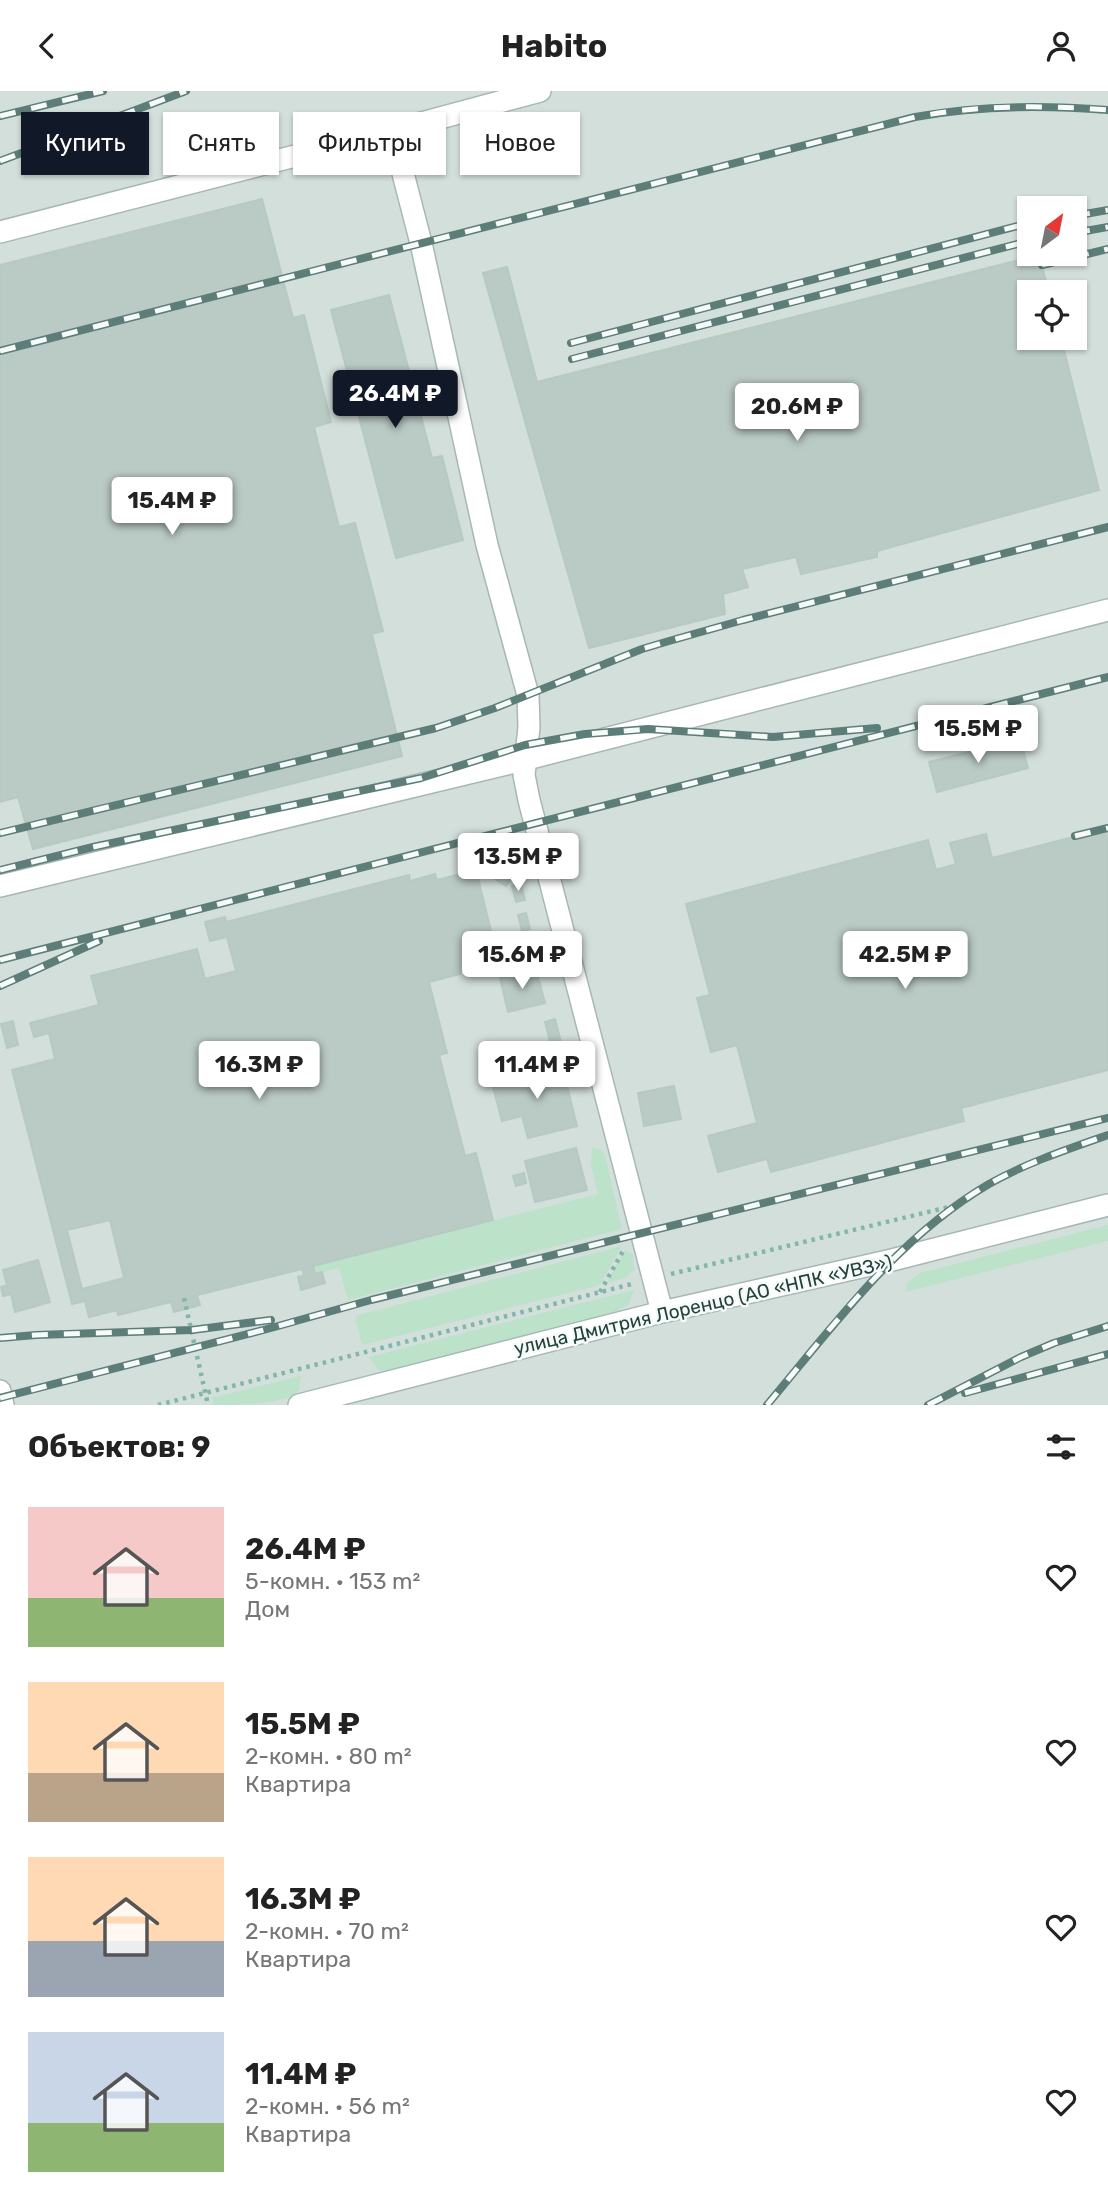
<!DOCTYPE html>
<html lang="ru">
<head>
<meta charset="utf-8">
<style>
	:root { --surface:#fff; --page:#f6f6f6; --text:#222; --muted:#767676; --accent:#111827 }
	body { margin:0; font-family:Rubik,sans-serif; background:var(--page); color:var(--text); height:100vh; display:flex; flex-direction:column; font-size:26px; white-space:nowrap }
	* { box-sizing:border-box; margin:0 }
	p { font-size:23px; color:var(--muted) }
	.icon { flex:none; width:38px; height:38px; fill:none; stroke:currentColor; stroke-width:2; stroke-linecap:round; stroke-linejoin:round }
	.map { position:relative; height:1314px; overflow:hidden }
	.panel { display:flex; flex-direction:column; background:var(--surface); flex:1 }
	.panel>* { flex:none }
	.top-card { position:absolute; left:21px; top:21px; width:700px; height:63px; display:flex; gap:14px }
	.needle { width:46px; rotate:32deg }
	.buttons { position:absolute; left:1017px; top:105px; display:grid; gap:14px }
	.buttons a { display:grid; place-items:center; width:70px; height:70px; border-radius:0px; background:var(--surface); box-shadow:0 2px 5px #0004; font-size:35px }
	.price { position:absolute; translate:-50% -60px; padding:0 16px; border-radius:7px; background:#fff; color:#222; font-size:23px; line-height:46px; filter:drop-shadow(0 2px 4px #0008) }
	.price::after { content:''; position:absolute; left:50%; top:42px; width:21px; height:16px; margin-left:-10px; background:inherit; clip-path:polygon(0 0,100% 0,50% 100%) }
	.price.on { background:var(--accent); color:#fff }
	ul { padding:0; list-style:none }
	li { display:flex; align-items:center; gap:21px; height:175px; padding:0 28px }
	li span { display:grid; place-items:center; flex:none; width:196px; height:140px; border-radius:0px; color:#555 }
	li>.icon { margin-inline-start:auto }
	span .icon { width:84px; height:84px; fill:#fffc; stroke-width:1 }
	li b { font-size:30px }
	h2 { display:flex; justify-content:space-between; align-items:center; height:84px; padding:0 28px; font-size:30px }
	.pill { padding:0 24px; border-radius:0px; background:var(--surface); box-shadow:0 2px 5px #0004; font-size:24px; line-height:63px }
	.pill.on { background:var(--accent); color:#fff }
	header { display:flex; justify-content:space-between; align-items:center; height:91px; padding:0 28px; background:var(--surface); font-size:32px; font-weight:700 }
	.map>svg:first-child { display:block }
	.built { fill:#d3dfdb; fill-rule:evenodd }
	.green { fill:#bce2ca }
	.building { fill:#bacac5; stroke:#b6cac3; stroke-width:2; fill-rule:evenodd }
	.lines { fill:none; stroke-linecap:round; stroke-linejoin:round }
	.minor-casing { stroke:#a7b8b4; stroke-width:24 }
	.path { stroke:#82b6aa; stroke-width:4.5; stroke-dasharray:3.5 5; stroke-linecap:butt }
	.minor { stroke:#fff; stroke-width:21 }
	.rail-casing { stroke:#5d7e78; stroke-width:8 }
	.rail { stroke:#f6fbf9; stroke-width:5; stroke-dasharray:16; stroke-linecap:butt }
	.labels { text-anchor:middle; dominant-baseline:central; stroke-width:5; stroke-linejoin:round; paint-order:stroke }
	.street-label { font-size:19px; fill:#22433d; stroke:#f6fbf9 }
</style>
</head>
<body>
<header><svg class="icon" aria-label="back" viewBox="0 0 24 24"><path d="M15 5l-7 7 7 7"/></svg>Habito<svg class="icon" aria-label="person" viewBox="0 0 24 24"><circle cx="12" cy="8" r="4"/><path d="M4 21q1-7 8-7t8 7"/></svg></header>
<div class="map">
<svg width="1108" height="1314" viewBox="0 0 1108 1314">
	<rect width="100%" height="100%" fill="#e5efec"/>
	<path class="built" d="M0,0H1108V1314H0ZM1029,117H1074V163H1029ZM1029,201H1074V247H1029Z"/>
	<path class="green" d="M592,1057L601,1059L605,1064L622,1138L348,1209L339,1177L315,1183L313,1175L598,1103L591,1073Z
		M1108,1134V1150L905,1201L907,1192L920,1182Z
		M622,1155L600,1194L362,1254L355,1225Z
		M625,1159L633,1164L634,1179L625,1187L607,1192Z
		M634,1199L629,1213L612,1223L392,1280L378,1279L369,1266Z
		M301,1285L299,1300C282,1314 237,1314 214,1314L212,1307Z"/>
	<path class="building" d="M262,108L293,227L304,224L331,331L314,336L339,436L355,432L383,540L372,543L402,665L33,758L18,706L0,711V174Z
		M1039,164L1049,201H1029V247H1061L1099,399L877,460V466L801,483L796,466L742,478L748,496L723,503L725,523L589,557L483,182L507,176L537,291Z
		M389,204L432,367L442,365L463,449L396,467L331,219Z
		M1020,648L1028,677L937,701L929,671Z
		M1108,737V979L961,1017L964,1030L771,1081L767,1068L718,1081L708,1045L757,1032L737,954L711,961L697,907L710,904L686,813L928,749L936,779L956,773L950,752L986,743L992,767Z
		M506,775L519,783L515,791L510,788L506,795L494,787L499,780L502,782Z
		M476,779L493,848L468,855L473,877L460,880V883L429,891L447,962L439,964L465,1065L476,1062L493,1129L313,1175L315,1183L322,1181L325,1192L301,1199L298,1186L304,1184L302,1178L197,1204L200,1214L174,1221L171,1211L118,1224L117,1219L89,1226L85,1210L72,1213L12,979L55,968L49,942L34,946L30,932L99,914L91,885L197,858L205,888L236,880L227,846L210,850L205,831L225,826L226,831L409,784L410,790L435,783L437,789ZM110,1129L124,1187L82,1198L67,1139Z
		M521,793L525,809L516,811L512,795Z
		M526,822L530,838L522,840L518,824Z
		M536,878L545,912L508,921L500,887Z
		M555,928L561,951L551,954L545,931Z
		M13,930L18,954L7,957L1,933Z
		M562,974L577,1035L528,1047L522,1025L502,1030L492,992Z
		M674,995L681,1028L644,1035L638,1002Z
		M576,1057L587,1099L535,1111L525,1070Z
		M524,1082L526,1092L516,1095L513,1085Z
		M38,1169L50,1211L15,1221L11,1203L3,1205L1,1196L7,1194L3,1179Z"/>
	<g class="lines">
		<defs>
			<path id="minor" d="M392,40L540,0
				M0,141L392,40L421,152L487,454L528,604L529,636L524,684L529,709L662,1221
				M0,795L523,669L1108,519
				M0,1300L3,1314
				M299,1314L662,1221L892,1169L1108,1114"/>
		</defs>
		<use href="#minor" class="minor-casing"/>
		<path class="path" d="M671,1183L957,1114
			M600,1201L623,1160
			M184,1207L208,1314
			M158,1314L632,1193"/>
		<use href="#minor" class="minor"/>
		<defs>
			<path id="rail" d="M0,25L103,0
				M0,70L186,0
				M1074,125L1108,119
				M1074,142L1108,136
				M1042,174L1108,158
				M571,252L1029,132
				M0,260L915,26C979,14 1043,14 1108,19
				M572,268L1029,150
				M0,742L436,637L495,617L642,558L669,550L743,529L1108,436
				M1075,745L1108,737
				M0,779L93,756L421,687L525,654L585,643L648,638L773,646L877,637
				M0,869L1108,586
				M0,895L99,850
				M0,1247L36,1244L192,1239L271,1229
				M965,1302L1108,1263
				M0,1307L271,1237L371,1209L1108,1027
				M767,1314C834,1234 898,1146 989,1093C1026,1072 1068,1058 1108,1044
				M928,1314L1021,1266L1054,1252L1108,1235"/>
		</defs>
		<use href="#rail" class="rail-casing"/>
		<use href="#rail" class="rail"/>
	</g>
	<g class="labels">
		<g class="street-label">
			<text transform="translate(703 1214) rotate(-13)">улица Дмитрия Лоренцо (АО «НПК «УВЗ»)</text>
		</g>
	</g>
</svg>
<div class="buttons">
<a><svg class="needle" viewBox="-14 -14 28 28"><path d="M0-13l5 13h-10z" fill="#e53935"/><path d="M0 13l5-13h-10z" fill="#767676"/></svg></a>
<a><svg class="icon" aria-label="locate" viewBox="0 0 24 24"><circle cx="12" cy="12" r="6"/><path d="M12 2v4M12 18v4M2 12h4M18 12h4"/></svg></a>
</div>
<b class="price on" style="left:395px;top:339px">26.4M ₽</b>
<b class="price" style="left:797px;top:352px">20.6M ₽</b>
<b class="price" style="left:172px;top:446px">15.4M ₽</b>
<b class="price" style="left:978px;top:674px">15.5M ₽</b>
<b class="price" style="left:518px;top:802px">13.5M ₽</b>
<b class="price" style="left:522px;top:900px">15.6M ₽</b>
<b class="price" style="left:905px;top:900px">42.5M ₽</b>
<b class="price" style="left:259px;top:1010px">16.3M ₽</b>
<b class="price" style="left:537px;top:1010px">11.4M ₽</b>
<div class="top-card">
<a class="pill on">Купить</a>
<a class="pill">Снять</a>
<a class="pill">Фильтры</a>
<a class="pill">Новое</a>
</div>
</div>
<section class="panel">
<h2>Объектов: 9<svg class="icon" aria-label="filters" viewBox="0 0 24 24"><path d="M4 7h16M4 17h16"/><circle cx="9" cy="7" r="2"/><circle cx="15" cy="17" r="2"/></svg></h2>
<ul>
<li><span style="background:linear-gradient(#f6c9c9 65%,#8fb573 0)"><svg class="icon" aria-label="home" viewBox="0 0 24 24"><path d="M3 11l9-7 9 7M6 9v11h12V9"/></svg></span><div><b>26.4M ₽</b><p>5-комн. · 153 m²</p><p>Дом</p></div><svg class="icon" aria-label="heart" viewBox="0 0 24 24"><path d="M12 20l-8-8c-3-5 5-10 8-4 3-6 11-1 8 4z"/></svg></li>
<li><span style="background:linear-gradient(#ffd9b3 65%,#b9a48a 0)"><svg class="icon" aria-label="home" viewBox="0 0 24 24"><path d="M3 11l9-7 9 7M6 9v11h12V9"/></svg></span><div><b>15.5M ₽</b><p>2-комн. · 80 m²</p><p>Квартира</p></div><svg class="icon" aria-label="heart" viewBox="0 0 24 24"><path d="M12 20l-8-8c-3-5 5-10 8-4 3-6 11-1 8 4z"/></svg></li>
<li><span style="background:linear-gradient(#ffd9b3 60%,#9aa5b1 0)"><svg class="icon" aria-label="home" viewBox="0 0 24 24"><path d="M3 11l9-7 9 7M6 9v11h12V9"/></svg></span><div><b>16.3M ₽</b><p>2-комн. · 70 m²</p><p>Квартира</p></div><svg class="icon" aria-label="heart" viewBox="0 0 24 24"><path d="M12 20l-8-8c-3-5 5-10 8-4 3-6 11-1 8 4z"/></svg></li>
<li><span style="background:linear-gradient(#c9d6e8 65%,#8fb573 0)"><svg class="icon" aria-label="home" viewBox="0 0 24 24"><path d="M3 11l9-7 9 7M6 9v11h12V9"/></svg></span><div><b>11.4M ₽</b><p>2-комн. · 56 m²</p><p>Квартира</p></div><svg class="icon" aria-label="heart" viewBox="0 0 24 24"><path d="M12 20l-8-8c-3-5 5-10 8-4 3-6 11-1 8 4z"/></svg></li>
</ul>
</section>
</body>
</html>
